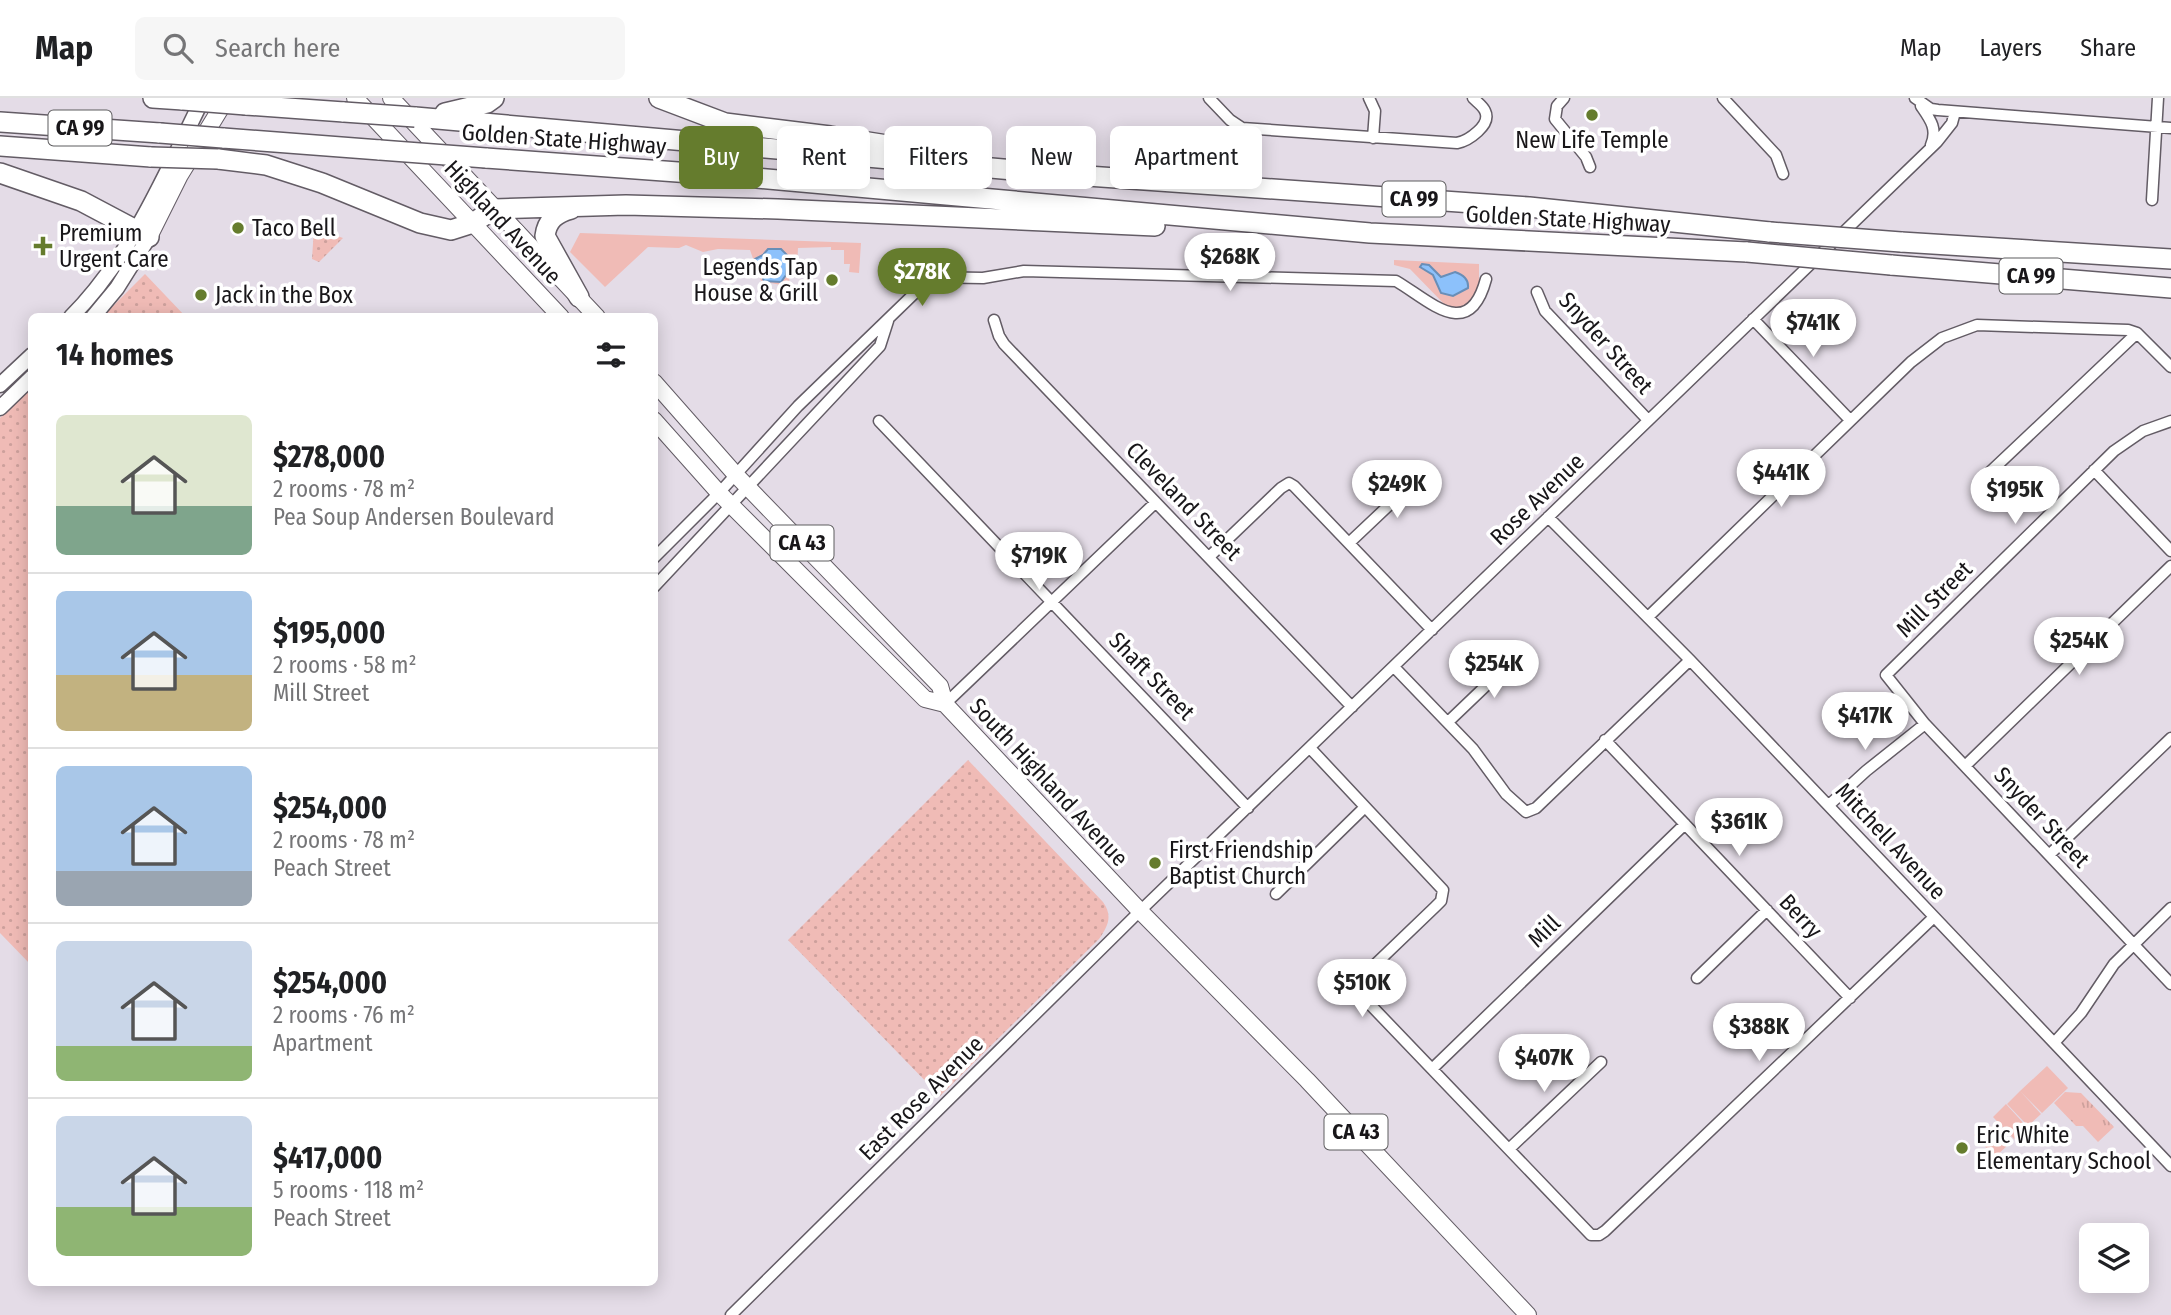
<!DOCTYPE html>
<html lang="en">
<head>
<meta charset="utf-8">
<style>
	:root { --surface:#fff; --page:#f6f6f6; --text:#202124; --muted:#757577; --line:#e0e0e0; --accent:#657c2d }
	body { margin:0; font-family:"Fira Sans Condensed",sans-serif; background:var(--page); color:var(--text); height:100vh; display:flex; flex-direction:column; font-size:26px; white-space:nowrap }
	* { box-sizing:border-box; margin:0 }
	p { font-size:23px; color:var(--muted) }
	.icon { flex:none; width:38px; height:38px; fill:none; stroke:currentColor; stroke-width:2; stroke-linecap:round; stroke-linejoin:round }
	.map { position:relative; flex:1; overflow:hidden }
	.details { position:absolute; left:28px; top:215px; width:630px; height:973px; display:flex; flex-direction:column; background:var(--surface); border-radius:10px; box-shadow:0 4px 18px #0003 }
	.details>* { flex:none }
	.guide { position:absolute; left:679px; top:28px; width:665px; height:63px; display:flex; gap:14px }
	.controls { position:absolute; left:2079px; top:1125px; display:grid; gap:14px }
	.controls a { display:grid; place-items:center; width:70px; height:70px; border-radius:10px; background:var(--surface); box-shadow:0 4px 18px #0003; font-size:35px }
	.price { position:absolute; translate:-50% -60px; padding:0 16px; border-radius:24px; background:#fff; color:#222; font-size:23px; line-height:46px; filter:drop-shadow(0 2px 4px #0008) }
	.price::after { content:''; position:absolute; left:50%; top:42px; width:21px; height:16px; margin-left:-10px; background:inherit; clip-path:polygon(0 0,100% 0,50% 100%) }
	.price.active { background:var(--accent); color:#fff }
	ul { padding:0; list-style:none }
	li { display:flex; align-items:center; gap:21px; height:175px; padding:0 28px }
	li+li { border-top:2px solid var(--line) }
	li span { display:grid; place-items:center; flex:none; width:196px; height:140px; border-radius:10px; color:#555 }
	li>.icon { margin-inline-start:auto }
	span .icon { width:84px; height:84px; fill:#fffc; stroke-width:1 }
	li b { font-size:30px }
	h2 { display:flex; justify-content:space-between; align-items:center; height:84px; padding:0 28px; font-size:30px }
	.tag { padding:0 24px; border-radius:10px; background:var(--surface); box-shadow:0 4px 18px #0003; font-size:24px; line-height:63px }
	.tag.active { background:var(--accent); color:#fff }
	header { display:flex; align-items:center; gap:42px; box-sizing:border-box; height:98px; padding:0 35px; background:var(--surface); border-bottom:2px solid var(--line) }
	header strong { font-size:33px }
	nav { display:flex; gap:38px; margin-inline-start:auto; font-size:24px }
	.search { width:490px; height:63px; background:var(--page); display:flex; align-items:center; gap:18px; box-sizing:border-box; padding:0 24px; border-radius:10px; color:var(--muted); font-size:26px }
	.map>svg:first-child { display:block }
	.grass { fill:url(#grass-dots) }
	.park { fill:url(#park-tufts) }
	.garden { fill:#f0bbb6 }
	.water { fill:#8cc1fb; stroke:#698eb7; stroke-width:2 }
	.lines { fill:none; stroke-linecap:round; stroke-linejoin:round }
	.street-casing { stroke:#635c65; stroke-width:13 }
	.secondary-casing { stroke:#635c65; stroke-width:17 }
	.primary-casing { stroke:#635c65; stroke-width:18 }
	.highway-casing { stroke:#635c65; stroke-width:22 }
	.street { stroke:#fff; stroke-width:10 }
	.secondary { stroke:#fff; stroke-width:14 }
	.primary { stroke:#fff; stroke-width:16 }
	.highway { stroke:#fff; stroke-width:19 }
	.highway-bridge-casing { stroke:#635c65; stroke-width:22; stroke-linecap:butt }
	.highway-bridge { stroke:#fff; stroke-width:19 }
	.poi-dot { fill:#657c2d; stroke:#fff; stroke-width:2.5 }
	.labels { text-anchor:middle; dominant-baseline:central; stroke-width:7; stroke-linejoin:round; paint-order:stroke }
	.shield { fill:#fff; stroke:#5d5c5e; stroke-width:2 }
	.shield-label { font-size:21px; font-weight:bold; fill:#181619 }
	.street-label { font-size:23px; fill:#181619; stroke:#fff }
	.poi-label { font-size:23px; fill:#181619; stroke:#fff; text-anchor:start }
</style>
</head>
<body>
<header>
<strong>Map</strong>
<div class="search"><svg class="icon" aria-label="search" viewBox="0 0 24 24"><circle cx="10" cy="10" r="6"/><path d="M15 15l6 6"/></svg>Search here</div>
<nav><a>Map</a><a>Layers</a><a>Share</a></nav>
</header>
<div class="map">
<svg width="2171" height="1217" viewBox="0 0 2171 1217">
	<defs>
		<pattern id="grass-dots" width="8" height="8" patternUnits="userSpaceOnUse" patternTransform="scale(1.75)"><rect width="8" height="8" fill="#f0bbb6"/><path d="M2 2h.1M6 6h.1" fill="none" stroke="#cda09c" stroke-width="1.8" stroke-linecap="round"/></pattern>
		<pattern id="park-tufts" width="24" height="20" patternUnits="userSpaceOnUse" patternTransform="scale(1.75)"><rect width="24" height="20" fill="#f0bbb6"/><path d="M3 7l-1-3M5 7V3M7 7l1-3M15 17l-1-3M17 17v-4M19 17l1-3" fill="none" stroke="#cda09c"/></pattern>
	</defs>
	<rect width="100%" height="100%" fill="#e4dce7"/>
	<path class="grass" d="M314,130L343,140L319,164L312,161Z
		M145,176L186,219H102Z
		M31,288V867L0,835V320Z
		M968,662L1103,804C1113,818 1108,828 1099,841L940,998L788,842Z"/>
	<path class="park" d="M2065,994L2081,995L2114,1029L2098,1044L2083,1028H2076L2054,1005Z"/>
	<path class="garden" d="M580,135L861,145L859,175L849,174L850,166H844V152H831V149L798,150L797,170H790L789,186L781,187L761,183L750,152L718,151L703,154L686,147L679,150L648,149L605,189L570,154Z
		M1394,162L1479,166V196L1463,212L1447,209L1410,171L1394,167Z
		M2047,968L2068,990L2042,1015L2020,993Z
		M2020,993L2041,1016L2028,1028L2007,1006Z
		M2006,1006L2027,1029L2014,1041L1993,1019Z
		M1987,1025L2008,1047L1995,1059L1974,1037Z"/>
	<path class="water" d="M768,151H781L788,158L786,177L781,184L764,183L755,161L763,157Z
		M1422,166L1429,167L1441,179L1455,174C1463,177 1469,181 1468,190L1453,198L1441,195L1433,177L1420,169Z"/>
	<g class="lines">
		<defs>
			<path id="street" d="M1209,0L1230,22L1242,30L1457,45C1468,43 1492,27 1485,13C1483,8 1477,4 1473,0
				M1369,0L1375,13L1373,40
				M1564,0L1557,8L1555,21L1586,59L1590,69
				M1723,0L1776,57L1783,76
				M1915,0L1931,11L1938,12L2171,30
				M1921,8C1930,21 1938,31 1931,47
				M2152,102L2158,0
				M1537,194L1545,213L1648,322
				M1753,221L1850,322
				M994,222L999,238L1004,246L1352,609
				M879,323L1248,710
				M2171,323L2143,333L2114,353L1886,577L1925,626L2171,886
				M2094,372L2171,453
				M1989,375L2137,235
				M1548,419L1690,562L2171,1068
				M1349,445L1423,375
				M1209,459L1281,390L1289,385L1294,388L1432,532
				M654,460L719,395L798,308L920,190L925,179L983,180L1024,173L1396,183C1430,203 1469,245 1486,181
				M654,489L880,248L888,223
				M1648,519L1911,264L1942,240L1977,227L2128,232L2137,235L2171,269
				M1394,569L1473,651L1506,696L1526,714L1536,710L1690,562
				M945,606L1155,405
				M1448,624L1517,558
				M1605,642L1850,900
				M1310,650L1443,792L1441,803L1435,809L1362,879L1358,890L1360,896L1591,1137H1599L1605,1133L1934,819
				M1965,668L2171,468
				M1829,707L1866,673L1925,626
				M2049,757L2171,640
				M1276,796L1365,709
				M1697,880L1767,812
				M2054,945L2081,915L2114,866L2171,810
				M1432,971L1685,726
				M1509,1051L1601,964
				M731,1217L1140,813L1937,44L1952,25L1955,14"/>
			<path id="secondary" d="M71,219C131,159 166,75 203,0
				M93,219L117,190L149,139
				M0,287L32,257
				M0,310L32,279"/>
			<path id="primary" d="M355,0L561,219
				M391,0L597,219
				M149,139L180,77L227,0
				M654,284L736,377L940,588L945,606L1140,813L1307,982L1528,1217
				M654,322L719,395L925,601L945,606"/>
			<path id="highway" d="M153,0L183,2
				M659,0L725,25L830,38L906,50
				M246,7L344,14
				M445,15L487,5L494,0
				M415,19L1059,76L1529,109L1770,134
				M0,24L160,35
				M223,40L380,52
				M0,48L151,59
				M486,60L746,79L1370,135L1747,154
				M218,61L266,67L322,85L420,125L451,132L473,125L494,111L626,107L778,111L1155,128
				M0,75L81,103L149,139
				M571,111C556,115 547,122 545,138L579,199
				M1901,144L2171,161
				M1891,167L2171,190"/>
		</defs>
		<use href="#street" class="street-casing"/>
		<use href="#secondary" class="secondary-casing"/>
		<use href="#primary" class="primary-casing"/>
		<use href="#highway" class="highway-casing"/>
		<use href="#street" class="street"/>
		<use href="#secondary" class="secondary"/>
		<use href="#primary" class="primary"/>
		<use href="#highway" class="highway"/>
		<defs>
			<path id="highway-bridge" d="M183,2L246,7
				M344,14L415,19
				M160,35L223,40
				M380,52L486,60
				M151,59L218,61
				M1770,134L1901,144
				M1747,154L1891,167"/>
		</defs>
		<use href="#highway-bridge" class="highway-bridge-casing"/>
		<use href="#highway-bridge" class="highway-bridge"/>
	</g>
	<g class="poi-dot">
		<circle cx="1592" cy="17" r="7"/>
		<circle cx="238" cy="130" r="7"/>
		<path d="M39.5 137.5h7v7h7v7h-7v7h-7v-7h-7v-7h7z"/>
		<circle cx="832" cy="182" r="7"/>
		<circle cx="201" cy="197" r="7"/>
		<circle cx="1155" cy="765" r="7"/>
		<circle cx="1962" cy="1050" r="7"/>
	</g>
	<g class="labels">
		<g class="shield">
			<rect x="48.5" y="12.5" width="63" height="35" rx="5"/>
			<rect x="1382.5" y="83.5" width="63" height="35" rx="5"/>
			<rect x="1999.5" y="160.5" width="63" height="35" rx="5"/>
			<rect x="770.5" y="427.5" width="63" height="35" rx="5"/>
			<rect x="1324.5" y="1016.5" width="63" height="35" rx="5"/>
		</g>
		<g class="shield-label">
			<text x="80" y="30">CA 99</text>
			<text x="1414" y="101">CA 99</text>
			<text x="2031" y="178">CA 99</text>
			<text x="802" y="445">CA 43</text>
			<text x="1356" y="1034">CA 43</text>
		</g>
		<g class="street-label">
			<text transform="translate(564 41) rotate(4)">Golden State Highway</text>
			<text transform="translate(1568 121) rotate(3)">Golden State Highway</text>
			<text transform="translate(503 124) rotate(47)">Highland Avenue</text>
			<text transform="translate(1606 245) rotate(48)">Snyder Street</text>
			<text transform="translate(1537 401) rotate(-44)">Rose Avenue</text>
			<text transform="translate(1184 403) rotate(46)">Cleveland Street</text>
			<text transform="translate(1934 501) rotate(-45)">Mill Street</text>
			<text transform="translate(1152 578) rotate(46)">Shaft Street</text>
			<text transform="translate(1049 684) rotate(47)">South Highland Avenue</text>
			<text transform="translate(2042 719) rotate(47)">Snyder Street</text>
			<text transform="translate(1891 743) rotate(47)">Mitchell Avenue</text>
			<text transform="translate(1801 818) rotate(47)">Berry</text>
			<text transform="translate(1544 833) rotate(-44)">Mill</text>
			<text transform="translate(921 1000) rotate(-45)">East Rose Avenue</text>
		</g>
		<g class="poi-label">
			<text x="1592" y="42" text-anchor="middle">New Life Temple</text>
			<text x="252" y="130">Taco Bell</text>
			<text x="59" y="135">Premium<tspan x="59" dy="26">Urgent Care</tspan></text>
			<text x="818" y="169" text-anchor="end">Legends Tap<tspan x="818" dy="26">House &amp; Grill</tspan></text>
			<text x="215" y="197">Jack in the Box</text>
			<text x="1169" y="752">First Friendship<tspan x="1169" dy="26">Baptist Church</tspan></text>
			<text x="1976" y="1037">Eric White<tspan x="1976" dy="26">Elementary School</tspan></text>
		</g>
	</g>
</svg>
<div class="controls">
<a><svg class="icon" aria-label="layers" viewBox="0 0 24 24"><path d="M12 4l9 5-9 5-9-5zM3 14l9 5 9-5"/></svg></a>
</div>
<b class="price" style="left:1230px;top:195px">$268K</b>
<b class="price active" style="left:922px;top:210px">$278K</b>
<b class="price" style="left:1813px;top:261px">$741K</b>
<b class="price" style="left:1781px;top:411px">$441K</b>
<b class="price" style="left:1397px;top:422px">$249K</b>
<b class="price" style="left:2015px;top:428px">$195K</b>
<b class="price" style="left:1039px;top:494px">$719K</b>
<b class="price" style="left:2079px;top:579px">$254K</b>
<b class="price" style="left:1494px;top:602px">$254K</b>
<b class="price" style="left:1865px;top:654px">$417K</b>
<b class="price" style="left:1739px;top:760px">$361K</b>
<b class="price" style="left:1362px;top:921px">$510K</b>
<b class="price" style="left:1759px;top:965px">$388K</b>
<b class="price" style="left:1544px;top:996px">$407K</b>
<div class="guide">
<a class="tag active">Buy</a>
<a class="tag">Rent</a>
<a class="tag">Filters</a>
<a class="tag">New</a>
<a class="tag">Apartment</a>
</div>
<section class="details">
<h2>14 homes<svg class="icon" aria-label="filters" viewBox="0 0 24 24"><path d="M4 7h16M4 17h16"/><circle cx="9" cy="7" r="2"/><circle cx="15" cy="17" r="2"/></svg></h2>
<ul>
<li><span style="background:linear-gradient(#dfe7d0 65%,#7fa58c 0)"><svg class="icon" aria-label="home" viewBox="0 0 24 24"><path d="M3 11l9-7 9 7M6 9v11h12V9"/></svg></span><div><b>$278,000</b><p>2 rooms · 78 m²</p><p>Pea Soup Andersen Boulevard</p></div></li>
<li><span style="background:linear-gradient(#a9c7e8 60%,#c2b280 0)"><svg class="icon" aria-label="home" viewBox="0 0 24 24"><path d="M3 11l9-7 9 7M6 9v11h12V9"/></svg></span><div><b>$195,000</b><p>2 rooms · 58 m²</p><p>Mill Street</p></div></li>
<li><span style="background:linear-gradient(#a9c7e8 75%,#9aa5b1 0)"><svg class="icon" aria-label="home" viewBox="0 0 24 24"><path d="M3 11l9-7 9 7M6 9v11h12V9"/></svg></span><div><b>$254,000</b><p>2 rooms · 78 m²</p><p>Peach Street</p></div></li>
<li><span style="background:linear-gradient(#c9d6e8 75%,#8fb573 0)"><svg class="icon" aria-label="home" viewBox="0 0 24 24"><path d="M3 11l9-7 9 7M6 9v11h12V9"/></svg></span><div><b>$254,000</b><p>2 rooms · 76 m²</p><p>Apartment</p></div></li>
<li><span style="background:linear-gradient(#c9d6e8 65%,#8fb573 0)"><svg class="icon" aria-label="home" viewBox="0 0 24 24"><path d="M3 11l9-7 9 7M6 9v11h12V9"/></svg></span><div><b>$417,000</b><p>5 rooms · 118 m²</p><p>Peach Street</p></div></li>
</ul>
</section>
</div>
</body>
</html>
